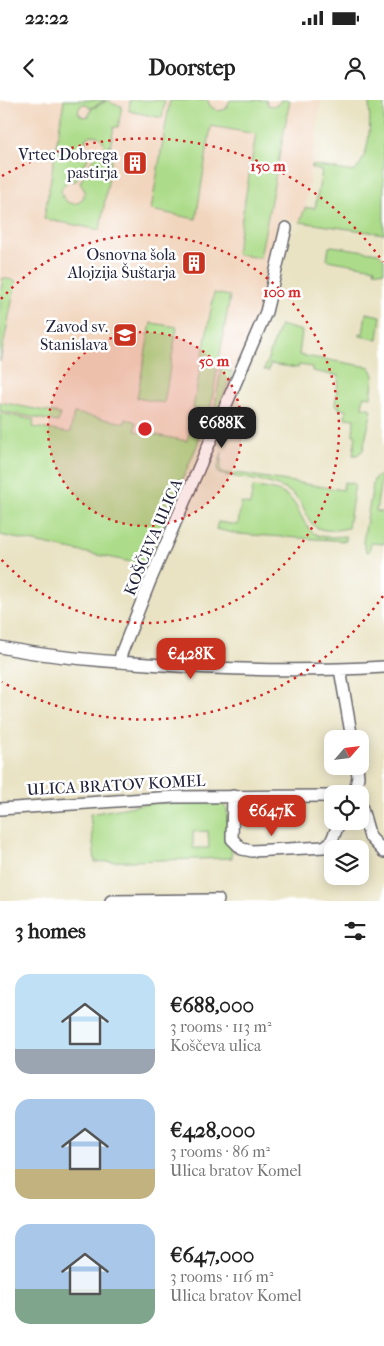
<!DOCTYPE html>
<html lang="en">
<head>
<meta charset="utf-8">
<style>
	:root { --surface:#fff; --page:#f6f6f6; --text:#222; --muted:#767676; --accent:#c8321e }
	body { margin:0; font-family:"IM FELL French Canon",serif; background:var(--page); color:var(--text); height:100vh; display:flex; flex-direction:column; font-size:19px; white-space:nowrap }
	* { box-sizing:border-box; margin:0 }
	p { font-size:16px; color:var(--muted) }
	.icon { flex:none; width:28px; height:28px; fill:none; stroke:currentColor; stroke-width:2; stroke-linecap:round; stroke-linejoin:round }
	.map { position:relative; height:801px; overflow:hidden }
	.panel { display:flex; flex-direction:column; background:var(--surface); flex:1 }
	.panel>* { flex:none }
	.needle { width:32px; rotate:62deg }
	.buttons { position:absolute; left:324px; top:630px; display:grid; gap:10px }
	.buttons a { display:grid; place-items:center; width:45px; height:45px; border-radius:10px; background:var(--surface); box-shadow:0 2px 12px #0003; font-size:25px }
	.price { position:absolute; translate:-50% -42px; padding:0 11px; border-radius:10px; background:var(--accent); color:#fff; font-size:16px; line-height:32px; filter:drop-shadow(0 1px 2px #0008) }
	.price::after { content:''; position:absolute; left:50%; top:30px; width:15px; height:11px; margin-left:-8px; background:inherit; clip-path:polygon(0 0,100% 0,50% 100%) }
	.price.current { background:#222; color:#fff }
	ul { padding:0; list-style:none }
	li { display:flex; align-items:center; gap:15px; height:125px; padding:0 15px }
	li span { display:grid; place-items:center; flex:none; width:140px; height:100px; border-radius:15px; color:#555 }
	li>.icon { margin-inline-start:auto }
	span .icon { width:60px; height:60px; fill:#fffc; stroke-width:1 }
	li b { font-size:21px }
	h2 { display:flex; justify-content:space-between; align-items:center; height:60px; padding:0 15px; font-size:21px }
	.status { display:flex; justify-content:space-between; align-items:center; height:35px; padding:0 25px; background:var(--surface); direction:ltr }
	.status svg { height:14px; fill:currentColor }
	header { display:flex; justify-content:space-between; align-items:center; height:65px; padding:0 15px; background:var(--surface); font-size:22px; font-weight:700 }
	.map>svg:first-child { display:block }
	.built { fill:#f1d5bd }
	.green { fill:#acdc89; stroke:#677f62; fill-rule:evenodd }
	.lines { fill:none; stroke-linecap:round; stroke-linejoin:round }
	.minor-casing { stroke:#68666b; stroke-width:14 }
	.minor { stroke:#fff; stroke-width:11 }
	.ring { fill:none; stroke:#d62828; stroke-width:2.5; stroke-dasharray:2.5 5 }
	.labels { text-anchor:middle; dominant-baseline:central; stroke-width:5; stroke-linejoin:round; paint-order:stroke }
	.poi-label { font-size:16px; fill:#22223b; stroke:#fff; text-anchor:end }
	.street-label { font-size:16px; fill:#22223b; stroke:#fff }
	.centre { fill:#d62828; stroke:#fff; stroke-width:2.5 }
	.ring-label { font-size:15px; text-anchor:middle; font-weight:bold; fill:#d62828; stroke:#fff; stroke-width:5; stroke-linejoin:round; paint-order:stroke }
</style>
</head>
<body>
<div class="status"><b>22:22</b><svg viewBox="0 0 49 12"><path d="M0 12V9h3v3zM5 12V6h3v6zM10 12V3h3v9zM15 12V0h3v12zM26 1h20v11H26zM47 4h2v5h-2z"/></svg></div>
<header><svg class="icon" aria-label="back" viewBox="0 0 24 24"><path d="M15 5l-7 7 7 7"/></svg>Doorstep<svg class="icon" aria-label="person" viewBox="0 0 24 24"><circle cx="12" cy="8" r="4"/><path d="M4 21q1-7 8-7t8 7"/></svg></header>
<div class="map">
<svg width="384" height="801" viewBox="0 0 384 801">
	<rect width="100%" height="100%" fill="#fff"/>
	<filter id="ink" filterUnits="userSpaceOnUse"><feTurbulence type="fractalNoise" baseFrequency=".02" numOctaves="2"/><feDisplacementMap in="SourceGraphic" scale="10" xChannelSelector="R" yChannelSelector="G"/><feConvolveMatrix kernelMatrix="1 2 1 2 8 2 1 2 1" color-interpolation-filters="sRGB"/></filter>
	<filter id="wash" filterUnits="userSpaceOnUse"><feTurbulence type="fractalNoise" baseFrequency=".0096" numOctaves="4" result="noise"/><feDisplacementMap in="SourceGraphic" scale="20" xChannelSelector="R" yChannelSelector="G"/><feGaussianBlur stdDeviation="1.12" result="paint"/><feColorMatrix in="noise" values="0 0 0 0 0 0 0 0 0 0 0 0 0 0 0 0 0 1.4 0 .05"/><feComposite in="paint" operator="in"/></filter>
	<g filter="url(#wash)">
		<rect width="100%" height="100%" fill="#e9e3c4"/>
		<path class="built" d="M0,0H321L305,108L300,122L280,118L261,208L255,223L245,247L232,272L217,313L198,343L146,465L0,435Z"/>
		<path class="green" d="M64,0H106L91,8L85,4L81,5L78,11L80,15L84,17L89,16L91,9L109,0L113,4L122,6L118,27H114L110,47L104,46L103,41L98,36L92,35L86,38L84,48L90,54L76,81H67L61,90C62,107 83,109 85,91L80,83L95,55L102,50L113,52L100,130L44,119Z
			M130,0H165L162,18L129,11Z
			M170,0H208L210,6L218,11L226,9L230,0H266L268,5L272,6L279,4L280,0H290L260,158L236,154L256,34L211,26L196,119L151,110Z
			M369,0H384V134L300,122L305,108H315L322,71L311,68L312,65L354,72C372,53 370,24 369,0Z
			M332,146L378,153L384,159V172L374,171L375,168L327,160L329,147Z
			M3,178L16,181L0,262V195Z
			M214,193L230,196L210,311L193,308Z
			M366,213L381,216L378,240L360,236V234H363Z
			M151,223L177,227L164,303L137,298Z
			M280,225L302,231L299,255L370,267L374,275L371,297L364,296L362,307L372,309L363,350L357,355H353L356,335H353L354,319L345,318L346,310L339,309V306L335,305L339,276L312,271V267L299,265L298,268L270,264L269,270H264Z
			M221,268L232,272L217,313L214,312Z
			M0,302L60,314L58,322L0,311Z
			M0,313L34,320L33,327L70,333L74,313L125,323L126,319L136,322L135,331L187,341L189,333L197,332L199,335L198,343L146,465L0,435Z
			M222,352L220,372L235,375L236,373L343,390L344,382L355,384L348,428C296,439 317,407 287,390C268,380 239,378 219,374L217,370Z
			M382,374L376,411L384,413V444L371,443L369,452L366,451L363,442L374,379Z
			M253,387C263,388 275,389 284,394C290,397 294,403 297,408C311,437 315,439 346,436V441L237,434L216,429L218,422L238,425L241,403L250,405Z
			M217,701L223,704L227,710L232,758L95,762L90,714L151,703ZM208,731L209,748H193V732Z"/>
	</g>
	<g filter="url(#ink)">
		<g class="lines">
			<defs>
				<path id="minor" d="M0,547C48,557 99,561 148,564C226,570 305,572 384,567
					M120,562L121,554L150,481L266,212L286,128
					M340,569L352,639
					M348,694L355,690L358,677L357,666
					M233,696L232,739L242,749L252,751L324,747L331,742L340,721
					M360,702L370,737L384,752
					M0,709L174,697L332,696
					M111,801L218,800"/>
			</defs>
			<use href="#minor" class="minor-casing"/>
			<use href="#minor" class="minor"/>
		</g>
	</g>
	<circle cx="145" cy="329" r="97" fill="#d62828" fill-opacity=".12"/>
	<g class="ring">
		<circle cx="145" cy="329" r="97"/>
		<path d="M1 199A194 194 0 1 1 1 459"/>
		<path d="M383 496A291 291 0 0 1 2 582M2 76A291 291 0 0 1 383 162"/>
	</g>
	<defs>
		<symbol id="building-square" viewBox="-11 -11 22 22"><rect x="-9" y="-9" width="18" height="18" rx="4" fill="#c8321e" stroke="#fff"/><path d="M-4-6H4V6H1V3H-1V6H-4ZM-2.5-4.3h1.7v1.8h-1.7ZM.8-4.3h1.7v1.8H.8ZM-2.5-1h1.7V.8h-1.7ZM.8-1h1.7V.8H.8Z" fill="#fff"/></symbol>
		<symbol id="school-square" viewBox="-11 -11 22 22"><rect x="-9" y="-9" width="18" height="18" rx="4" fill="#c8321e" stroke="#fff"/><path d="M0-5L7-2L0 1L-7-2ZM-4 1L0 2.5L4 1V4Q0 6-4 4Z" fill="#fff"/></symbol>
	</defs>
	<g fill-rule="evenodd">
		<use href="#building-square" x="121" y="49" width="28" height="28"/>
		<use href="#building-square" x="180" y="149" width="28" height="28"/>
		<use href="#school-square" x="111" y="221" width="28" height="28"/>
	</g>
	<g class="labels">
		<g class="poi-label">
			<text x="118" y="54">Vrtec Dobrega<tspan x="118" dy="18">pastirja</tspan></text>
			<text x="176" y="154">Osnovna šola<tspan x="176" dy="18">Alojzija Šuštarja</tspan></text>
			<text x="108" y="226">Zavod sv.<tspan x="108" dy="18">Stanislava</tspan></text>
		</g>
		<g class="street-label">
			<text transform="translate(153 437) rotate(-67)">KOŠČEVA ULICA</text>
			<text transform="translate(116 685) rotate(-3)">ULICA BRATOV KOMEL</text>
		</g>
	</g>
	<circle cx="145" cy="329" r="8" class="centre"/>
	<g class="ring-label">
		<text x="268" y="71">150 m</text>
		<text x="282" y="197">100 m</text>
		<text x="214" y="266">50 m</text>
	</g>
</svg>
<div class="buttons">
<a><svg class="needle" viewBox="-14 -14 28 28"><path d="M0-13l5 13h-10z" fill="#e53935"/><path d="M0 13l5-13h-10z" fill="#767676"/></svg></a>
<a><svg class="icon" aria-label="locate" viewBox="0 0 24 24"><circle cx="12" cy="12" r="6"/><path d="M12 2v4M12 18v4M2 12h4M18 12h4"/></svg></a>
<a><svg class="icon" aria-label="layers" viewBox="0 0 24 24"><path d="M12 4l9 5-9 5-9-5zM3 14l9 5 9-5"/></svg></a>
</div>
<b class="price current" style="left:222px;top:349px">€688K</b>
<b class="price" style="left:191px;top:580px">€428K</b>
<b class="price" style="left:272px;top:737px">€647K</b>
</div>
<section class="panel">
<h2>3 homes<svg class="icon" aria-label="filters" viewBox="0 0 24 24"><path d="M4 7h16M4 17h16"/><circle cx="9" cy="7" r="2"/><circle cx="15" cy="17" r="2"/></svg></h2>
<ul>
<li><span style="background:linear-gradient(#bfe0f5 75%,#9aa5b1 0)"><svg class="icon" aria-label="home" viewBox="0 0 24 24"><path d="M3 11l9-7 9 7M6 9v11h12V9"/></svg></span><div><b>€688,000</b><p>3 rooms · 113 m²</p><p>Koščeva ulica</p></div></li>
<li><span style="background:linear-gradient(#a9c7e8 70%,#c2b280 0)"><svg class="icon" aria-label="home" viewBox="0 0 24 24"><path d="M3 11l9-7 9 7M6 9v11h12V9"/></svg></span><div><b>€428,000</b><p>3 rooms · 86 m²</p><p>Ulica bratov Komel</p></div></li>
<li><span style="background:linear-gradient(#a9c7e8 65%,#7fa58c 0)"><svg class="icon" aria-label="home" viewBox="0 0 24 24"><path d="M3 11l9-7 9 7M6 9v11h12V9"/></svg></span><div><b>€647,000</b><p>3 rooms · 116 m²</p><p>Ulica bratov Komel</p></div></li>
</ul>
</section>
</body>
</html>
